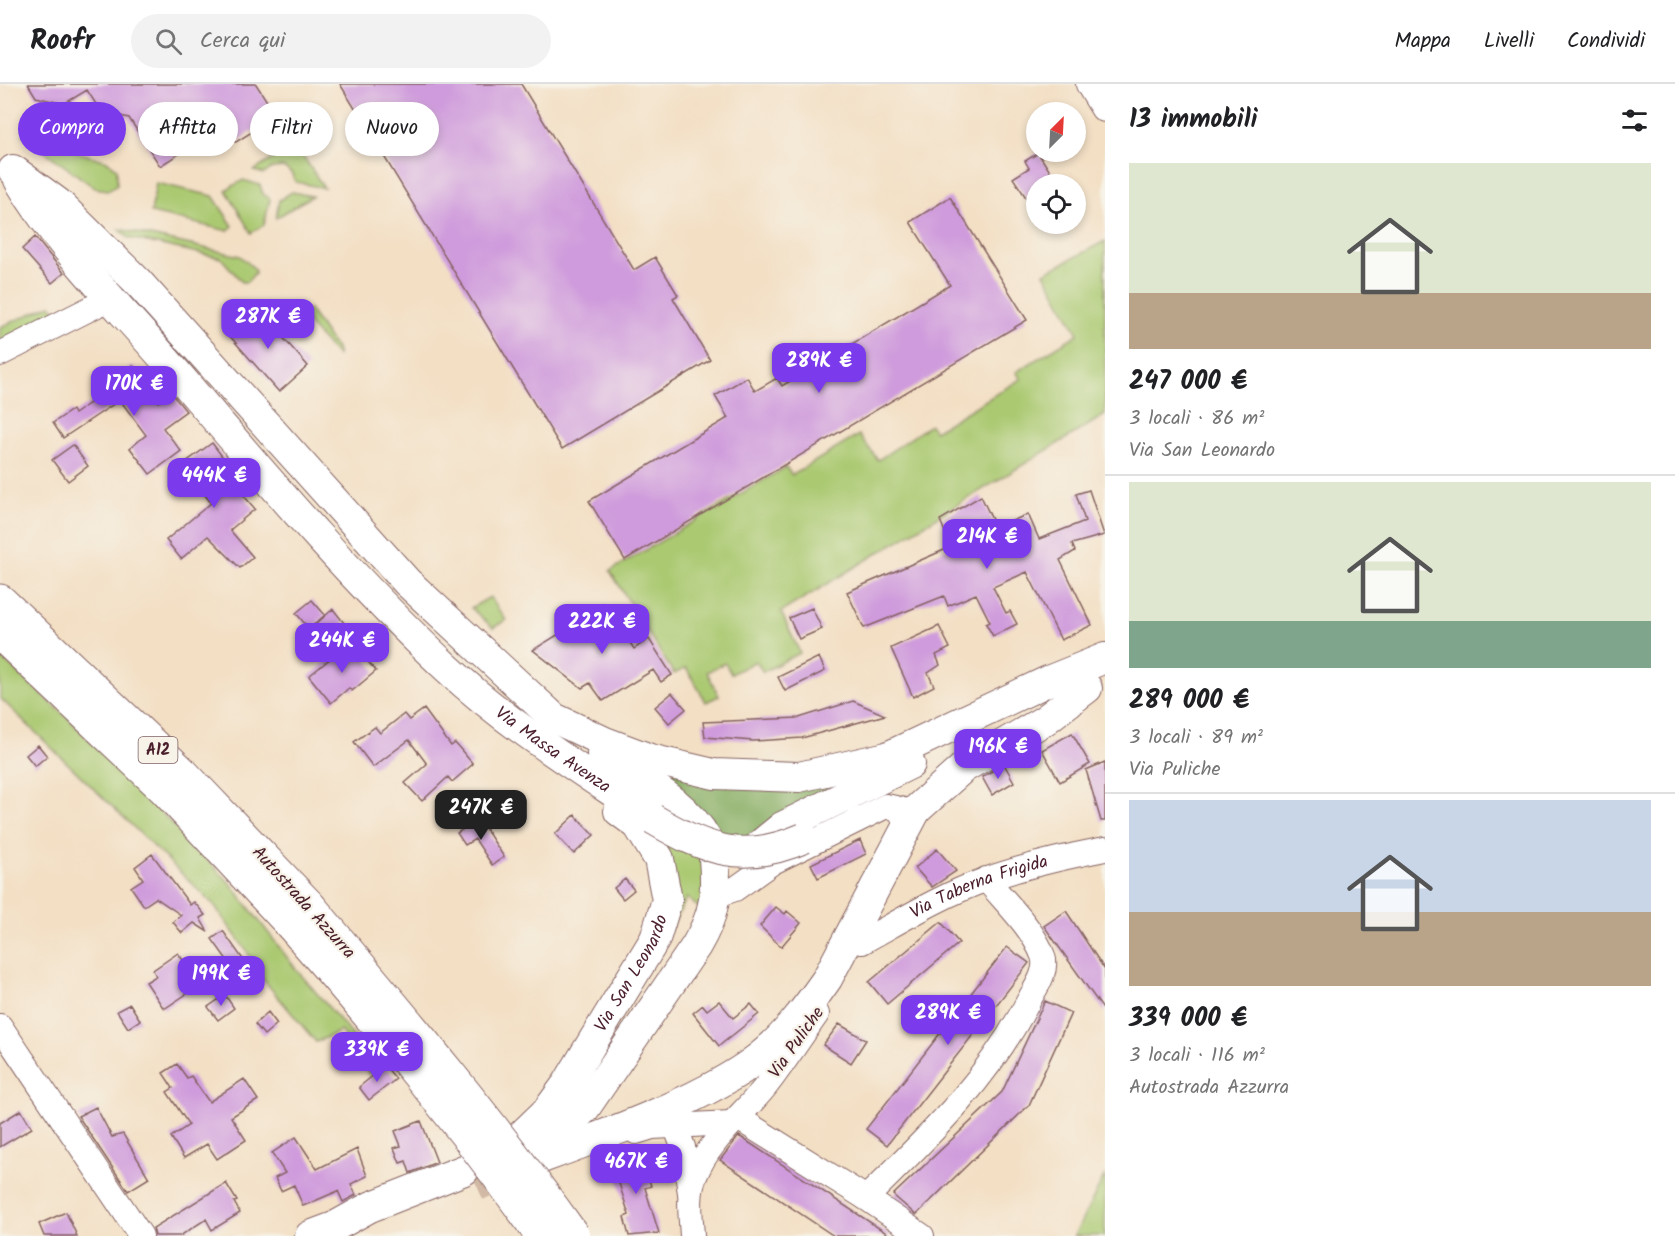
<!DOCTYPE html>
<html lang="it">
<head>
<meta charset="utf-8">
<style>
	:root { --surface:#fff; --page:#f2f2f2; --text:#202124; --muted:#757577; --line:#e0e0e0; --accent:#7c3aed }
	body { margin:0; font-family:Kalam,sans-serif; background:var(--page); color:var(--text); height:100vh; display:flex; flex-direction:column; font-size:22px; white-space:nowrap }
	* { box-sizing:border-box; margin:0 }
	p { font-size:20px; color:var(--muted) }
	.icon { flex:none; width:33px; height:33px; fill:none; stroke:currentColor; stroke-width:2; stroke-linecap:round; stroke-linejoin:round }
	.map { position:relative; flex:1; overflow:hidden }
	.panel { display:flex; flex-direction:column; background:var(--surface); width:570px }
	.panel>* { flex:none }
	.top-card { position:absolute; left:18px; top:18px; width:570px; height:54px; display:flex; gap:12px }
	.needle { width:39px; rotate:24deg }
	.controls { position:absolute; left:1026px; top:18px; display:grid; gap:12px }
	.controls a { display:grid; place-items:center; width:60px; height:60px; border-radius:50%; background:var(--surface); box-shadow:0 3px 9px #0003; font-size:30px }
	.price { position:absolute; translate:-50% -51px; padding:0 14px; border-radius:12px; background:var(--accent); color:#fff; font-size:20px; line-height:39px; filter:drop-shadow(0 2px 3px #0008) }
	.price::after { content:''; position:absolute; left:50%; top:36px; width:18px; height:14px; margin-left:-9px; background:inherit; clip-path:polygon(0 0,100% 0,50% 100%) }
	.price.current { background:#222; color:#fff }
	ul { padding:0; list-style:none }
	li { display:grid; align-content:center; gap:12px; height:318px; padding:0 24px }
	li+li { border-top:2px solid var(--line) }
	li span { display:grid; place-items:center; height:186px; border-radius:0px; color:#555 }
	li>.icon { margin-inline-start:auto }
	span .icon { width:108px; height:108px; fill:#fffc; stroke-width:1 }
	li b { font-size:26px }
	h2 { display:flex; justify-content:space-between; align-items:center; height:72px; padding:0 24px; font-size:26px }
	.pill { padding:0 21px; border-radius:27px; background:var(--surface); box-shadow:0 3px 9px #0003; font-size:21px; line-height:54px }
	.pill.current { background:var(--accent); color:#fff }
	header { display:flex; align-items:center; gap:36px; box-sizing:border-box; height:84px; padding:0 30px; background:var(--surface); border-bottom:2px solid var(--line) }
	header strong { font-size:28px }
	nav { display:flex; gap:33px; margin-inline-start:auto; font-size:21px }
	.search { width:420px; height:54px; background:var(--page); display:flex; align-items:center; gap:15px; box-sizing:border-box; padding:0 21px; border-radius:33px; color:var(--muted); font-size:22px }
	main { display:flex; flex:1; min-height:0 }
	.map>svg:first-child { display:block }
	.green { fill:#aac971; stroke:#7a744e; stroke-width:1.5 }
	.forest { fill:#87ad63; stroke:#686647; stroke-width:1.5 }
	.building { fill:#cf9bdc }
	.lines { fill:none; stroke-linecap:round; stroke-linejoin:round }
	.major-tunnel { stroke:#d1b9a5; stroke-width:30; stroke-dasharray:30 15; stroke-linecap:butt }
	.minor-casing { stroke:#856261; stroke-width:26 }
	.major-casing { stroke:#856261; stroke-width:32 }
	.highway-casing { stroke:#856261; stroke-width:35 }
	.minor { stroke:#fff; stroke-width:24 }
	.major { stroke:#fff; stroke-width:30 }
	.highway { stroke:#fff; stroke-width:33 }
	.major-bridge-casing { stroke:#856261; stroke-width:32; stroke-linecap:butt }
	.highway-bridge-casing { stroke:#856261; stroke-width:35; stroke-linecap:butt }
	.major-bridge { stroke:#fff; stroke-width:30 }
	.highway-bridge { stroke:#fff; stroke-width:33 }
	.labels { text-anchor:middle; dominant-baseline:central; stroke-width:4.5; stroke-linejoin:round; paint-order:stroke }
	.shield { fill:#f7f3e8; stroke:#7e5f64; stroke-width:1.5 }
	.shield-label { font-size:16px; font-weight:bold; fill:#4a1f2b }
	.street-label { font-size:18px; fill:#4a1f2b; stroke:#f7f3e8 }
</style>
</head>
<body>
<header>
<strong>Roofr</strong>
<div class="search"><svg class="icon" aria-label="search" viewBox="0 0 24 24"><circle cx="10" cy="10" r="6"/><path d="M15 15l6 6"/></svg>Cerca qui</div>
<nav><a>Mappa</a><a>Livelli</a><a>Condividi</a></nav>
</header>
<main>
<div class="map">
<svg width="1105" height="1152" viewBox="0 0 1105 1152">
	<rect width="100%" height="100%" fill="#f7f3e8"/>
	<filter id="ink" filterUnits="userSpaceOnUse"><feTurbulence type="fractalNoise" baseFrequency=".0167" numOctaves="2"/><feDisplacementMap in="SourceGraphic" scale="12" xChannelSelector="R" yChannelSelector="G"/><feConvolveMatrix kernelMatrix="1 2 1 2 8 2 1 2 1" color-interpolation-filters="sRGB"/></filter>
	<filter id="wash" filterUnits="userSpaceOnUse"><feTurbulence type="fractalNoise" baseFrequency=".008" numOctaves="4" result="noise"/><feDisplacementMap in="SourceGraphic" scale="24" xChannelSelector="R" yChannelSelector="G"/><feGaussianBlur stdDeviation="1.35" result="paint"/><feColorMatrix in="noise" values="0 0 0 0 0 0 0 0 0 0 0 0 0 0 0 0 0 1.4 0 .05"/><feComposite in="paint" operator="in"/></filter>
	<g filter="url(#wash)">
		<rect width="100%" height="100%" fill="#f3dfc4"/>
		<path class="green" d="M22,51L107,77L117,85V101L108,106L95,104Z
			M295,60L324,104L296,98L291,89L283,83L272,84L264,90L254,87Z
			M243,96L260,101L263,110L270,115L264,141L251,149L226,106Z
			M156,99L213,112L233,142L228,147L151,129Z
			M292,108L312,112L276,134L279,116Z
			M119,145L240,172L255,185V189L247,198H242L221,174L129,154Z
			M1105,157V331L781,528L800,569L763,588L756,577L731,590L725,579L707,588L719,612L706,618L686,584L674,590L610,487L786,383L792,391L859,351L878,376L930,341L935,347L1021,295L1016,288L1078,250L1044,189Z
			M51,221L59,230L0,258V243Z
			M309,225L338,268L337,272L300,231Z
			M490,513L506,536L493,544L471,524Z
			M0,573L69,635L231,800L296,885L380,983L369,990L341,947L316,958L256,887L248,869L213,820L0,614Z
			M667,757L705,772V829L687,814L665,855Z
			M1105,1091V1152H1074L1077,1146Z"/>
		<path class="forest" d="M650,682L880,683L742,761H729Z"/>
		<g id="blocks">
			<path class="building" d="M28,0H256L291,55L272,67L258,44L236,58L207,52L160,82L129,34L101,28L87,6L64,20L36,13Z
				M340,0H521L634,186L655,173L678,211L673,214L710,276L562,365Z
				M1038,69L1058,100H1036V108L1027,115L1013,94L1029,84L1025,77Z
				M950,113L1027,236L625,476L589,417L728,334L715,312L747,293L755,307L777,294L782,302L950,201L910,138Z
				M35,153L64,189L52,199L22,165Z
				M257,224L308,282L279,308L228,250Z
				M133,282L159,318L171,309L186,327L163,344L181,367L150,390L130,364L146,351L120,316L63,354L53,339L72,326L74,330L109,306L105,301Z
				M212,359L231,384L224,388L255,425L230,446L253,473L240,484L208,452L181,475L166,456L211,419L182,381Z
				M73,361L88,382L68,397L52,376Z
				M1089,406L1104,451L1072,460L1075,467L1060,476L1092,541L1061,556L1027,488L993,503L1006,529L1010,527L1017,540L993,552L986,540L990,538L976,510L948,522L944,512L864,544L847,508L951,463L940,436L981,412L996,444L1028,430L1039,455L1085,437L1076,410Z
				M312,516L325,531L309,545L296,529Z
				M606,521L634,565L649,555L672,591L661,598L653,586L603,617L590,599L582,604L533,566Z
				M812,524L822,545L799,555L789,534Z
				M333,525L344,539L327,553L316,540Z
				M939,542L950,564L936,571L940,581L928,589L934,602L913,613L891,564Z
				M355,563L376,587L352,607L349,604L331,619L309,592L337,569L342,574Z
				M819,573L825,587L785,607L778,593Z
				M672,609L686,625L669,639L655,623Z
				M853,617L885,631L802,654L753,657L705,653L703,638L799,634Z
				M424,625L451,662L455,659L473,680L452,698L448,693L422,717L405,699L427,680L409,656L373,683L354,658L375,643L380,649L404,630L409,636Z
				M1072,649L1090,680L1060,698L1042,666Z
				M38,661L47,672L35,682L26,671Z
				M1105,678V737H1101L1086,686Z
				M1004,680L1014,698L992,711L982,693Z
				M575,731L594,751L574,770L555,750Z
				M479,735L504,773L492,781L475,755L465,761L457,749Z
				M860,756L866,770L818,794L811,780Z
				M937,765L956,787L932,803L915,784Z
				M152,770L190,821L194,818L205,831L200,834L208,848L194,839L182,849L173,838L181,831L156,814L144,822L131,803L143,795L135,783Z
				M625,795L634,806L623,815L614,804Z
				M776,823L785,830L787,827L801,839L781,863L760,842Z
				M1066,827L1105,886V928L1044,842Z
				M941,838L959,859L887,920L869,898Z
				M223,847L247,881L240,887H235L212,855Z
				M1007,863L1029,879L887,1061L866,1045Z
				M178,869L200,901L164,925L146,898L156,892L153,886Z
				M225,911L234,924L218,936L208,923Z
				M719,917L733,934L751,920L759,930L719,962L693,929L703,921L707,926Z
				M1045,917L1071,929L1029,1021L916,1131L893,1111L1002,1008Z
				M130,920L140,936L128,944L117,927Z
				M268,928L277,940L264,951L255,940Z
				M839,940L866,956L851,979L823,961Z
				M177,980L187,994L191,992L209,1018L244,995L258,1016L231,1033L246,1056L217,1075L207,1060L184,1074L171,1053L189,1041L167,1008L173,1004L163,989Z
				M385,982L396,995L369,1016L359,1003Z
				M96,1023L112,1053L123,1050L149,1094L128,1107L78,1032Z
				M21,1026L32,1044L0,1063V1039Z
				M421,1037L437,1078L410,1089L406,1077L400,1079L394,1064L401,1062L395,1047Z
				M739,1052L891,1152H834L720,1076Z
				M296,1053L317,1085L357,1065L367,1092L351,1100L356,1111L343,1118L338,1107L303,1122L294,1101L281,1107L275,1094L285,1089L272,1069Z
				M640,1068L651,1102L645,1104L659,1149L629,1152L624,1133L629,1131L612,1077Z
				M226,1099L237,1117L234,1118L240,1129L212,1146L206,1135L180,1152H155L153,1144Z
				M66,1128L77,1152H44L39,1140Z"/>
		</g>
	</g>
	<g filter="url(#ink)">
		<use href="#blocks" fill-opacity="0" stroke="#856261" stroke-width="1.5"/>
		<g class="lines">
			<path class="major-tunnel" d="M477,1102L521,1082"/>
			<defs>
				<g id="minor">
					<path d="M0,270L109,215"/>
					<path d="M717,811L735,805L773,778L886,722L900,725L906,742"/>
					<path id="s1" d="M862,858C902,836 942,811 985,796C1024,782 1064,773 1105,765"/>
					<path d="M0,942L141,1152"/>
					<path d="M738,1034L866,1114C929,1052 989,995 1030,914C1037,902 1048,886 1043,872C1033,844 1005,818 986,795"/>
					<path d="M675,1041L683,1063L690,1109"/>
					<path d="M636,1048L652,1043L731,1039"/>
					<path d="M866,1114L922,1152"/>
					<path d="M692,1152C691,1133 687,1111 695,1092C709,1056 742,1032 766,1002C784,979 800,954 817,930"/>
				</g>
				<g id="major">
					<path d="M1091,0L1105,23"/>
					<path d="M13,86L58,119L138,198L407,498L554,634L605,658L650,675L714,690L799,693L887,673L1048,597L1105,574"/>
					<path id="s2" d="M19,96C60,166 116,218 168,279C258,384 346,490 447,584C509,642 583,687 653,735"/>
					<path d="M602,670C640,696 684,715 707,756"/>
					<path d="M760,761L782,743L910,680"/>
					<path id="s3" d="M519,1054L548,1026L567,1000L655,855L667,816L659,775L638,741L619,727"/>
					<path d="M536,1071L585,1024L696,862C715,830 717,811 714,774"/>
					<path d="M536,1076C602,1052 693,1020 750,980C781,959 806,925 827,895L916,726L963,684L1045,636L1087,604"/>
					<path d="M310,1152L334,1143L370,1123L464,1086"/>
				</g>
				<path id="highway" d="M0,517L183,690L309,822
					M0,549L165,705L291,840"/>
			</defs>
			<use href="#minor" class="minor-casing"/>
			<use href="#major" class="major-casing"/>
			<use href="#highway" class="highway-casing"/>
			<use href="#minor" class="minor"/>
			<use href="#major" class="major"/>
			<use href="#highway" class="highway"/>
			<defs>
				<path id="major-bridge" d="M653,735C707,767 744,780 804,754"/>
				<path id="highway-bridge" d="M309,822C400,930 491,1037 573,1152
					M291,840C379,941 465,1043 542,1152"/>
			</defs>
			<use href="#major-bridge" class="major-bridge-casing"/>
			<use href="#highway-bridge" class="highway-bridge-casing"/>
			<use href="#major-bridge" class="major-bridge"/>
			<use href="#highway-bridge" class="highway-bridge"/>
		</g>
	</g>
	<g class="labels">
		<rect class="shield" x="138.5" y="653" width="39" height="26" rx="4.5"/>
		<g class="shield-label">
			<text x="158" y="666">A12</text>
		</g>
		<g class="street-label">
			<text stroke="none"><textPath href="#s2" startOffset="784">Via Massa Avenza</textPath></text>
			<text stroke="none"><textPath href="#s1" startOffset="130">Via Taberna Frigida</textPath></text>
			<text transform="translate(303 819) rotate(48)">Autostrada Azzurra</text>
			<text stroke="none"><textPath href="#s3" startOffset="201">Via San Leonardo</textPath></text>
			<text transform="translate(797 959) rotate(-55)">Via Puliche</text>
		</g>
	</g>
</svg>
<div class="controls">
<a><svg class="needle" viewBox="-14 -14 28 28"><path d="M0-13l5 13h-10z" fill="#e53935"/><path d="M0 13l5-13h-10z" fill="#757577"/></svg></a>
<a><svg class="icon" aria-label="locate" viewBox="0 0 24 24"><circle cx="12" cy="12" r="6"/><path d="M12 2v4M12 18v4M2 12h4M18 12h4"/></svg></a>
</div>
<b class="price" style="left:268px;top:266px">287K €</b>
<b class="price" style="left:819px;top:310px">289K €</b>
<b class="price" style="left:134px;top:333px">170K €</b>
<b class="price" style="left:214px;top:425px">444K €</b>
<b class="price" style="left:987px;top:486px">214K €</b>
<b class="price" style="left:602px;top:571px">222K €</b>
<b class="price" style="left:342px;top:590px">244K €</b>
<b class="price" style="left:998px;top:696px">196K €</b>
<b class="price current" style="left:481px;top:757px">247K €</b>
<b class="price" style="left:221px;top:923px">199K €</b>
<b class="price" style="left:948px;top:962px">289K €</b>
<b class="price" style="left:377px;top:999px">339K €</b>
<b class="price" style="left:636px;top:1111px">467K €</b>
<div class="top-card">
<a class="pill current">Compra</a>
<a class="pill">Affitta</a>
<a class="pill">Filtri</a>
<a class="pill">Nuovo</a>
</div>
</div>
<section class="panel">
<h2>13 immobili<svg class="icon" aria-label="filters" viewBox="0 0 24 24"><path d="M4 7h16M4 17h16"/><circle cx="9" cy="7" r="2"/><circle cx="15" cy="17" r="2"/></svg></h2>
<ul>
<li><span style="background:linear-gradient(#dfe7d0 70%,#b9a48a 0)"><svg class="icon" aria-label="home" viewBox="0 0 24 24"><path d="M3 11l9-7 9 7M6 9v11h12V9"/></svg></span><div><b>247 000 €</b><p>3 locali · 86 m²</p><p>Via San Leonardo</p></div></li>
<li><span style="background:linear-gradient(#dfe7d0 75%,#7fa58c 0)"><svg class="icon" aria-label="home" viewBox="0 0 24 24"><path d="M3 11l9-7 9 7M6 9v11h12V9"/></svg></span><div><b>289 000 €</b><p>3 locali · 89 m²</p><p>Via Puliche</p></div></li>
<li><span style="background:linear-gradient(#c9d6e8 60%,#b9a48a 0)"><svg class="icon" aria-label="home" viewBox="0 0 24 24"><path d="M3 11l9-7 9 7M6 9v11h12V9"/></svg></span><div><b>339 000 €</b><p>3 locali · 116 m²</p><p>Autostrada Azzurra</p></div></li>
</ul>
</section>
</main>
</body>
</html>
